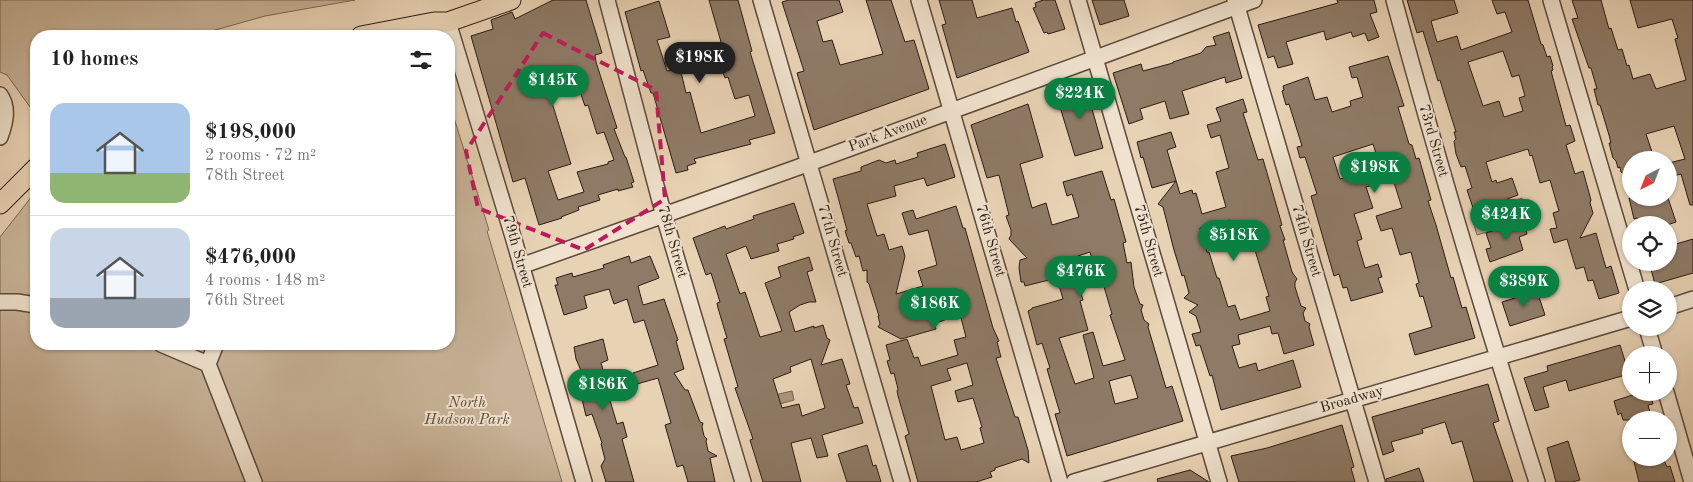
<!DOCTYPE html>
<html lang="en">
<head>
<meta charset="utf-8">
<style>
	:root { --surface:#fff; --page:#f6f6f6; --text:#222; --muted:#767676; --line:#e0e0e0; --accent:#0b8043 }
	body { margin:0; font-family:"Old Standard TT",serif; background:var(--page); color:var(--text); height:100vh; display:flex; flex-direction:column; font-size:19px; white-space:nowrap }
	* { box-sizing:border-box; margin:0 }
	p { font-size:16px; color:var(--muted) }
	.icon { flex:none; width:28px; height:28px; fill:none; stroke:currentColor; stroke-width:2; stroke-linecap:round; stroke-linejoin:round }
	.map { position:relative; flex:1; overflow:hidden }
	.drawer { position:absolute; left:30px; top:30px; width:425px; height:320px; display:flex; flex-direction:column; background:var(--surface); border-radius:20px; box-shadow:0 1px 4px #0004 }
	.drawer>* { flex:none }
	.needle { width:32px; rotate:222deg }
	.controls { position:absolute; left:1622px; top:151px; display:grid; gap:10px }
	.controls a { display:grid; place-items:center; width:55px; height:55px; border-radius:50%; background:var(--surface); box-shadow:0 1px 4px #0004; font-size:25px }
	.price { position:absolute; translate:-50% -42px; padding:0 11px; border-radius:18px; background:var(--accent); color:#fff; font-size:16px; line-height:32px; filter:drop-shadow(0 1px 2px #0008) }
	.price::after { content:''; position:absolute; left:50%; top:30px; width:15px; height:11px; margin-left:-8px; background:inherit; clip-path:polygon(0 0,100% 0,50% 100%) }
	.price.current { background:#222; color:#fff }
	ul { padding:0; list-style:none }
	li { display:flex; align-items:center; gap:15px; height:125px; padding:0 20px }
	li+li { border-top:1px solid var(--line) }
	li span { display:grid; place-items:center; flex:none; width:140px; height:100px; border-radius:15px; color:#555 }
	li>.icon { margin-inline-start:auto }
	span .icon { width:60px; height:60px; fill:#fffc; stroke-width:1 }
	li b { font-size:21px }
	h2 { display:flex; justify-content:space-between; align-items:center; height:60px; padding:0 20px; font-size:21px }
	.map>svg:first-child { display:block }
	.green { fill:#c8b398; stroke:#7a6754 }
	.water { fill:#a8947d; stroke:#766452 }
	.building { fill:#8e7a66; stroke:#2c1b11; fill-rule:evenodd }
	.lines { fill:none; stroke-linecap:round; stroke-linejoin:round }
	.minor-casing { stroke:#5b493a; stroke-width:18 }
	.major-casing { stroke:#2c1b11; stroke-width:21 }
	.minor { stroke:#f0e2ce; stroke-width:15 }
	.major { stroke:#e8d2b4; stroke-width:19 }
	.marked { fill:none; stroke:#c2185b; stroke-width:4; stroke-dasharray:10 6; stroke-linejoin:round }
	.labels { text-anchor:middle; dominant-baseline:central; stroke-width:4; stroke-linejoin:round; paint-order:stroke }
	.street-label { font-size:15px; fill:#2c1b11; stroke:#f0e2ce }
	.park-label { font-size:15px; font-style:italic; fill:#5b493a; stroke:#f0e2ce }
</style>
</head>
<body>
<div class="map">
<svg width="1693" height="482" viewBox="0 0 1693 482">
	<rect width="100%" height="100%" fill="#e8d2b4"/>
	<filter id="stains"><feTurbulence type="fractalNoise" baseFrequency=".004" numOctaves="4"/><feColorMatrix values="0 0 0 0 .2 0 0 0 0 .09 0 0 0 0 .02 0 0 0 .5 -.17"/></filter>
	<radialGradient id="worn" r=".72"><stop offset=".6" stop-color="#630" stop-opacity="0"/><stop offset="1" stop-color="#630" stop-opacity=".3"/></radialGradient>
	<path class="green" d="M0,0H355L265,16L194,36H36V104L30,107L7,75L0,72Z
		M449,102L489,230L487,231L562,482H0V237L36,191V344H449Z
		M1522,198L1528,219L1477,235L1471,214Z"/>
	<path class="water" d="M792,391L794,400L773,406L770,396Z"/>
	<path class="building" d="M553,0H586L602,53L595,55L596,62L617,128L614,129L625,157H626L634,182L631,183L633,187L618,191V189L598,195L600,200L578,207L579,210L561,217L562,218L539,225L525,178L513,182L471,36L493,29L491,20L512,12L515,19ZM572,69L585,106L588,105L597,134L604,132L614,160L608,162V164L577,172L584,192L558,200L548,171L571,164L544,77Z
		M709,0H738L752,51L750,52L775,133L749,140L751,144L694,159L696,163L687,166L688,170L676,173L653,93H651L643,70L641,71L625,12L659,1L670,37L657,40L667,71L680,68L686,93L690,92L701,133L755,116L749,95L735,99L728,77L725,78L721,67L723,66L717,44L721,42Z
		M789,0H839L843,12L817,21L823,42L832,40L840,65L883,54L866,0H891L905,42L914,40L929,89L814,130L797,73L804,71L782,2Z
		M939,0H972L977,18L1012,8L1016,22L1018,21L1029,52L957,78L942,25L946,24Z
		M1043,0H1055L1065,29L1048,34L1047,32L1044,33L1033,8L1036,7L1035,3Z
		M1092,0H1124L1129,16L1100,25Z
		M1337,0H1374L1377,12L1370,14L1379,37L1368,41L1365,33L1353,37L1351,32L1326,40L1324,31L1286,42L1293,64L1278,68L1274,56L1268,58L1258,25L1338,3Z
		M1407,0H1454L1458,13L1431,21L1437,42L1457,36L1461,50L1512,32L1505,12L1497,14L1492,0H1528L1541,44L1543,45L1547,57L1550,56L1553,66L1552,67L1553,70L1551,71L1566,126L1570,125L1575,141L1566,145L1575,174L1583,171L1591,200L1590,203L1593,213L1580,238L1596,233L1606,268L1611,266L1619,293L1599,299L1593,280L1588,281L1584,267L1576,269L1567,239L1554,243L1550,229L1557,228L1553,213L1559,211L1550,180L1540,183L1532,155L1530,156L1528,149L1486,162L1492,182L1496,180L1497,183L1512,178L1518,195L1474,211L1467,190L1472,188L1465,166L1461,167L1456,154L1454,141L1456,139L1454,132H1456L1445,97L1440,80L1438,81L1423,31L1417,33ZM1503,51L1512,77L1519,75L1525,96L1519,98L1523,111L1504,117L1499,101L1483,106L1468,62Z
		M1572,0H1601L1609,29L1611,28L1618,50L1622,49L1627,66L1629,65L1633,79L1650,74L1656,89L1686,80L1675,39L1678,38L1672,19L1638,28L1630,0H1693V205H1690L1681,174L1669,177V163L1685,159L1674,126L1646,134L1652,152L1645,153L1647,160H1631V178L1621,172L1620,167L1618,168L1616,161L1613,158L1609,143H1611L1609,135L1600,105H1598L1594,89H1597L1591,68H1589L1572,19L1578,18Z
		M1229,32L1242,78L1226,83L1225,77L1182,91L1189,114L1170,119L1165,101L1140,109L1143,119L1129,124L1113,73L1141,64L1143,71L1173,63V62L1201,53L1206,47L1216,45L1213,37Z
		M1388,56L1404,106L1398,107L1409,144L1412,145L1416,159L1419,158L1431,200L1428,201L1436,225L1451,278L1453,277L1462,308L1466,307L1475,338L1415,355L1409,334L1432,327L1423,296L1420,297L1416,284L1419,283L1411,252L1400,255L1392,228L1381,231L1376,216L1402,208L1393,179L1366,187L1373,208L1354,214L1362,239L1357,241L1365,268L1378,264L1382,277L1378,278L1383,292L1351,301L1347,287L1343,288L1339,274L1334,276L1311,196L1317,194L1305,157L1300,158L1297,147L1302,146L1289,104L1286,105L1282,91L1284,90L1283,86L1308,77L1315,100L1327,97L1332,112L1351,106L1350,101L1363,97L1357,77L1352,78L1349,67ZM1373,144L1381,169L1340,179L1333,157Z
		M1085,84L1103,148L1075,156L1056,94Z
		M1243,99L1247,112L1243,113L1258,160L1263,159L1282,225L1280,226L1285,240H1283L1292,272L1297,279L1295,282V287L1301,306L1306,308L1303,313L1305,321L1310,324L1309,327L1314,345L1284,354L1278,333L1272,334L1270,326L1238,335L1240,344L1232,346L1239,368L1256,363L1258,371L1293,360L1301,387L1221,410L1212,375L1210,376L1200,345L1196,346L1192,334L1201,332L1196,316L1189,312L1198,305L1184,298L1189,293L1184,275L1182,276L1174,250L1163,207L1158,204L1176,181L1152,188L1143,157L1141,158L1137,142L1171,132L1176,147L1167,150L1180,194L1192,190L1193,194L1196,193L1202,214L1226,207L1216,172L1229,168L1220,135L1211,138L1207,125L1221,121L1216,108ZM1230,220L1236,239L1245,236L1248,249L1254,247L1269,296L1266,297L1270,311L1240,320L1235,305L1228,307L1219,278H1217L1209,252H1207L1200,228Z
		M1028,104L1043,157L1020,164L1032,208L1046,203L1052,225L1079,217L1072,194L1067,196L1063,182L1102,171L1111,200L1114,199L1126,242L1123,243L1127,263L1131,262L1134,287L1140,304L1143,305L1141,310L1144,320L1149,324L1148,327L1166,388L1172,386L1183,421L1067,456L1055,414L1060,413L1047,369L1050,368L1042,343L1037,345L1028,311L1032,309V308L1063,299L1057,278L1025,286L1024,282H1021L1019,268L1020,260L1027,258L1009,239L1011,235V230L1006,216L1009,215L999,175L987,178L971,125ZM1090,252L1096,274L1100,273L1112,314L1110,315L1125,360L1103,366L1093,332L1083,335L1094,378L1075,384L1059,338L1088,330L1080,301L1083,300L1077,280L1078,279L1072,258ZM1131,375L1138,398L1115,404L1109,381Z
		M945,144L955,177L927,186L924,178L894,186L896,196L867,204L877,236L884,234L889,250L902,246L905,256L896,294L923,286L918,271L937,265L928,230L909,235L902,213L913,210L916,219L956,206L963,228H965L993,328L999,341L997,342L1001,357L996,358L1015,417H1018L1028,450L1029,463L1022,459L995,468V470L990,472L992,477L976,482H918L905,436L909,434L898,396L897,391L898,389L894,373L891,374L887,361L890,360L886,345L907,339L914,358L918,357L921,366L958,355L954,340L966,337L960,314L934,324L936,329L901,339L878,327L880,324L878,316H879L869,284L867,282V270L863,271L859,256L856,257L851,243H849L845,231L847,230L833,179L861,171V167L879,160L886,163L895,160L896,164L918,157L917,153ZM967,363L973,385L955,391L958,402L973,398L982,427L980,428L984,443L961,450L957,437L945,440L931,386L951,380L947,369Z
		M1629,198H1668L1676,222L1667,225H1639L1637,218L1634,219Z
		M794,203L804,233L793,237L794,239L777,244L779,251L751,259L746,246L726,254L740,294L745,292L760,337L782,331L765,283L781,277L778,267L809,257L813,270L807,272L816,302H809L800,305L789,312L795,332L814,326V328L823,325L827,338L830,340L821,365L842,359L850,384L846,385L854,408L858,407L863,423L822,435L828,456L817,458L811,438L791,443L801,482H763L750,440L753,439L735,388L738,387L724,339L727,338L718,308L717,303L720,302L711,273L706,275L693,238L725,226L726,229L754,219L753,216ZM811,359L825,408L802,416L799,404L782,408L773,379L791,372L790,367Z
		M1523,221L1527,234L1519,237L1523,250L1490,262L1486,249L1491,248L1486,233Z
		M1693,239V273L1655,284L1649,262H1669V246Z
		M629,256L631,263L650,256L659,278L638,286L643,305L664,299L678,340L676,341L684,369L674,373L685,390H688L700,422L703,423L702,427L704,436L707,439L706,441L708,451L717,456L710,458L715,482H688L683,465L677,467L665,425L671,423L658,378L637,384L633,373L658,365L644,320L634,323L627,299L614,304L609,289L584,296L587,308L564,315L555,285H558L556,278L572,273L573,277L604,268L603,265Z
		M1537,291L1545,315L1510,326L1502,302Z
		M603,339L608,360L601,363L608,386L606,387L617,424L623,422L627,437L622,439L634,482H606L601,466L605,459L601,444L602,443L592,414L586,416L582,399L586,398L579,375L582,373L576,359L574,347Z
		M1620,345L1629,374L1569,391L1566,380L1543,387L1549,407L1535,411L1524,378L1548,371L1547,366Z
		M1488,384L1499,421L1493,423L1513,482H1474L1462,441L1452,444L1445,422L1422,429L1423,433L1391,442L1394,451L1383,455L1372,417Z
		M1642,392H1650L1653,404L1648,405L1652,420H1623L1621,413L1618,415L1614,401Z
		M1342,425L1354,467L1351,468L1355,482H1239L1231,456L1267,448Z
		M1568,441L1580,480L1572,482H1556L1547,448Z
		M867,445L873,466L876,465L881,482H847L838,454Z
		M1633,458H1663L1667,467L1670,466L1675,482H1639Z
		M1419,468L1424,482H1386V479Z
		M1190,470L1209,482H1158L1157,479Z"/>
	<g class="lines">
		<defs>
			<path id="minor" d="M607,0L664,216L743,482
				M761,0L902,482
				M919,0L1060,482
				M1078,0L1219,482
				M1235,0L1377,482
				M1394,0C1438,162 1486,322 1537,482
				M1551,0L1637,290
				M448,22L514,240L584,482
				M0,95C9,108 5,123 0,137
				M521,266L796,168L1254,0
				M0,302H17L36,305
				M1669,307L1693,299
				M1647,328L1655,355
				M161,344L208,364
				M216,344L208,364L254,482
				M1666,392L1692,482
				M1074,482L1631,318"/>
			<path id="major" d="M361,36L434,22H448L511,0
				M0,204L36,168"/>
		</defs>
		<use href="#minor" class="minor-casing"/>
		<use href="#major" class="major-casing"/>
		<use href="#minor" class="minor"/>
		<use href="#major" class="major"/>
	</g>
	<path class="marked" d="M543,33L656,90L665,199L584,250L478,208L466,151Z"/>
	<g class="labels">
		<g class="street-label">
			<text transform="translate(888 134) rotate(-20)">Park Avenue</text>
			<text transform="translate(1433 141) rotate(74)">73rd Street</text>
			<text transform="translate(832 241) rotate(74)">77th Street</text>
			<text transform="translate(990 241) rotate(74)">76th Street</text>
			<text transform="translate(1148 241) rotate(74)">75th Street</text>
			<text transform="translate(1306 241) rotate(74)">74th Street</text>
			<text transform="translate(672 242) rotate(74)">78th Street</text>
			<text transform="translate(517 252) rotate(74)">79th Street</text>
			<text transform="translate(1352 400) rotate(-16)">Broadway</text>
		</g>
		<g class="park-label">
			<text x="467" y="403">North<tspan x="467" dy="17">Hudson Park</tspan></text>
		</g>
	</g>
	<rect width="100%" height="100%" filter="url(#stains)"/>
	<rect width="100%" height="100%" fill="url(#worn)"/>
</svg>
<div class="controls">
<a><svg class="needle" viewBox="-14 -14 28 28"><path d="M0-13l5 13h-10z" fill="#e53935"/><path d="M0 13l5-13h-10z" fill="#767676"/></svg></a>
<a><svg class="icon" aria-label="locate" viewBox="0 0 24 24"><circle cx="12" cy="12" r="6"/><path d="M12 2v4M12 18v4M2 12h4M18 12h4"/></svg></a>
<a><svg class="icon" aria-label="layers" viewBox="0 0 24 24"><path d="M12 4l9 5-9 5-9-5zM3 14l9 5 9-5"/></svg></a>
<a>+</a>
<a>−</a>
</div>
<b class="price current" style="left:700px;top:84px">$198K</b>
<b class="price" style="left:553px;top:107px">$145K</b>
<b class="price" style="left:1080px;top:120px">$224K</b>
<b class="price" style="left:1375px;top:194px">$198K</b>
<b class="price" style="left:1506px;top:241px">$424K</b>
<b class="price" style="left:1234px;top:262px">$518K</b>
<b class="price" style="left:1081px;top:298px">$476K</b>
<b class="price" style="left:1524px;top:308px">$389K</b>
<b class="price" style="left:935px;top:330px">$186K</b>
<b class="price" style="left:603px;top:411px">$186K</b>
<section class="drawer">
<h2>10 homes<svg class="icon" aria-label="filters" viewBox="0 0 24 24"><path d="M4 7h16M4 17h16"/><circle cx="9" cy="7" r="2"/><circle cx="15" cy="17" r="2"/></svg></h2>
<ul>
<li><span style="background:linear-gradient(#a9c7e8 70%,#8fb573 0)"><svg class="icon" aria-label="home" viewBox="0 0 24 24"><path d="M3 11l9-7 9 7M6 9v11h12V9"/></svg></span><div><b>$198,000</b><p>2 rooms · 72 m²</p><p>78th Street</p></div></li>
<li><span style="background:linear-gradient(#c9d6e8 70%,#9aa5b1 0)"><svg class="icon" aria-label="home" viewBox="0 0 24 24"><path d="M3 11l9-7 9 7M6 9v11h12V9"/></svg></span><div><b>$476,000</b><p>4 rooms · 148 m²</p><p>76th Street</p></div></li>
</ul>
</section>
</div>
</body>
</html>
